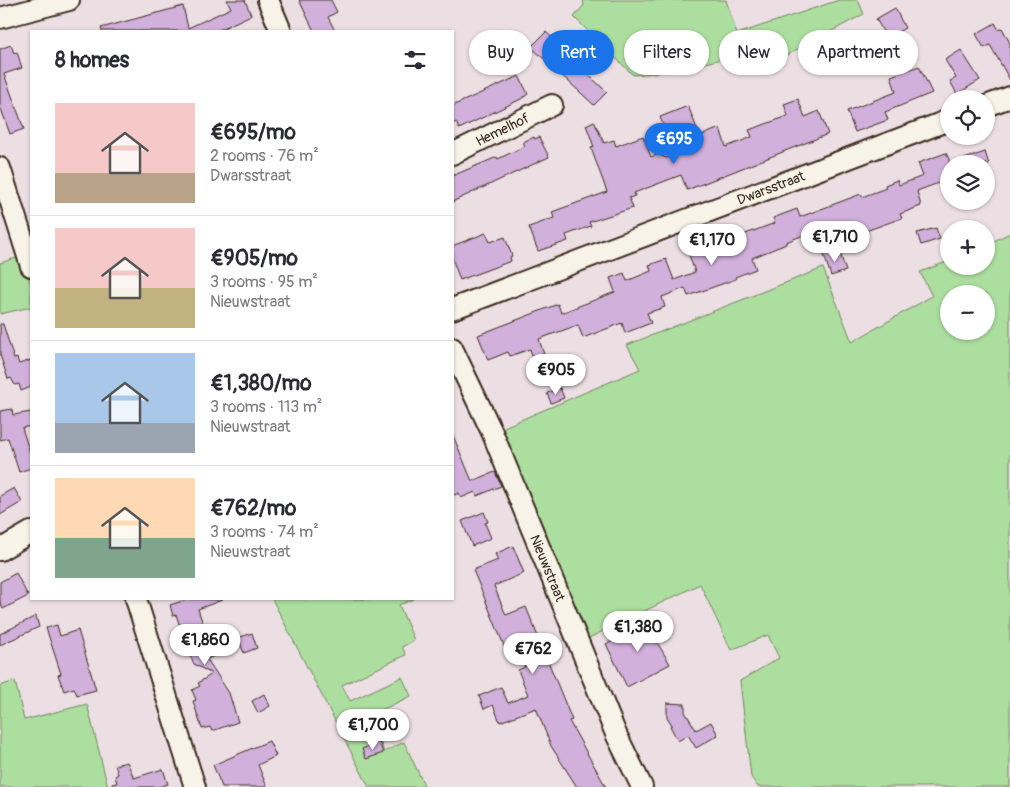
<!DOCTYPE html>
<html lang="en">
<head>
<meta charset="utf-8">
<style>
	:root { --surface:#fff; --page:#f7f7f7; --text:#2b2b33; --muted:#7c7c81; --line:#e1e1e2; --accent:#1a73e8 }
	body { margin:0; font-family:Pangolin,sans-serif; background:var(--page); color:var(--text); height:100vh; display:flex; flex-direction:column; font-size:19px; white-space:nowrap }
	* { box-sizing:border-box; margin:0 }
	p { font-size:16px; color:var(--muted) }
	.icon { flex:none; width:28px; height:28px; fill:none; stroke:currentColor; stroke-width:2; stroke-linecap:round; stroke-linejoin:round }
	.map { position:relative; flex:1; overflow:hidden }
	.side { position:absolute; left:30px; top:30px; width:424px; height:570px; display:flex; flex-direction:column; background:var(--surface); border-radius:0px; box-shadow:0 1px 4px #0004 }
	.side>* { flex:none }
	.top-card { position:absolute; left:469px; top:30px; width:466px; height:45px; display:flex; gap:10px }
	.fabs { position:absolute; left:940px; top:90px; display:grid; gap:10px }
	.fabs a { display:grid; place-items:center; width:55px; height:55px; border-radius:50%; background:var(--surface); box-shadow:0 1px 4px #0004; font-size:25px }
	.price { position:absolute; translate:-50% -42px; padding:0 11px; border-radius:18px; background:#fff; color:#222; font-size:16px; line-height:32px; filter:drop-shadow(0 1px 2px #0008) }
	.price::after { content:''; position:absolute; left:50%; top:30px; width:15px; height:11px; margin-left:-8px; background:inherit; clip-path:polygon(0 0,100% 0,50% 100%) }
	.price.on { background:var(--accent); color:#fff }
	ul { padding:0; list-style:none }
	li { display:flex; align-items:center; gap:15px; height:125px; padding:0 25px }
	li+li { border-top:1px solid var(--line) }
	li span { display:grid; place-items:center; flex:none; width:140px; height:100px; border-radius:0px; color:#555 }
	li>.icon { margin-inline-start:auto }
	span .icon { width:60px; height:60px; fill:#fffc; stroke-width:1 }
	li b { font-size:21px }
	h2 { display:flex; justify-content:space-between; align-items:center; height:60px; padding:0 25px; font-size:21px }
	.chip { padding:0 18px; border-radius:22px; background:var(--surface); box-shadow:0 1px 4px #0004; font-size:18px; line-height:45px }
	.chip.on { background:var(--accent); color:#fff }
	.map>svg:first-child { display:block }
	.green { fill:#acde9f; stroke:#74845e; fill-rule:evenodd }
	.building { fill:#d1b0db; stroke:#3b2a1e }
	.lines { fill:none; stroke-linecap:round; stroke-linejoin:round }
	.minor-casing { stroke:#3b2a1e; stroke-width:24 }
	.minor { stroke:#f7f3e8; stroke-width:20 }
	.labels { text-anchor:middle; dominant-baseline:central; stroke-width:5; stroke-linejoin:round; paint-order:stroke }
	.street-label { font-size:14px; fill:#3b2a1e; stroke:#f7f3e8 }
</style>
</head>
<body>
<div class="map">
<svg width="1010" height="787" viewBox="0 0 1010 787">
	<rect width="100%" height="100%" fill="#ecdfe4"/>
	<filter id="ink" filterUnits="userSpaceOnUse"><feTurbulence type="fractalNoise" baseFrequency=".02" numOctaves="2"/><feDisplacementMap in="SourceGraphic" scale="10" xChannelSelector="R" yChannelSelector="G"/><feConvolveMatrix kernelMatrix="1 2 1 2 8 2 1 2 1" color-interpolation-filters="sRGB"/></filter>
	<g filter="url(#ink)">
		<path class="green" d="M583,0H726L737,34L839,0H858L864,14L766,66L759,49L675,71L633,75L574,17L584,5Z
			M1010,233V787H758L751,777L740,681L779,658L768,635L731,650L700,584L587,639L497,430L640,369L627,345L823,268L852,342L932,296L920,272L949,261V266H986V245ZM949,294H986V331H949Z
			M22,256L31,286V307L0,314V263Z
			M272,599H414L399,605L414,640L402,647L406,655L342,685L350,701L402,677L411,696L362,719L380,741L384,752L404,742L425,787H369Z
			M15,681L24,720L87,704L108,787H0V686Z"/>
		<path class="building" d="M227,0H245L251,15L217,31H102L101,28L183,6L188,28L231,8Z
			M299,0H331L337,12L328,17L335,31H314Z
			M895,8L905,28L887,38L876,19Z
			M995,23L999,30L1002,28L1010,43V80L990,45L984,48L976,34Z
			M546,32L559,44L557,46L607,92L594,105L531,47Z
			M11,45L14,53L17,52L22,68L4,74L24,129L10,134L0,106V49Z
			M961,50L980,80L957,94L950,81L956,78L945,60Z
			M919,66L932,93L885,112L888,120L855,132L847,111L896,92L891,76Z
			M519,76L528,94L521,99L459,129L456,122L452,124V106Z
			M798,99L805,117L819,111L828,134L687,190L681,175L634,193L635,196L629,198L633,208L589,222L591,226L566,235L568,241L538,251L529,227L554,218L552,212L607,192L591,148L594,147L586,125L594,121L604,143L614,140L616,146L643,136L651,157L658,154L666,158L686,151L675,126L665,130L660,117L688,106L700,136L720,128L726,147L752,137L749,130L788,116L784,104Z
			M534,137L535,139L539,137L549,157L452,202V176L497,157L498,159L525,146L523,142Z
			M985,152L989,164H955V162Z
			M946,153L949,159V179L917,191L921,206L900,214L902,218L846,238L848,241L829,248L822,228L786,242V244L752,258L756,269L735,277L736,279L688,296L685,288L662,297L665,307L647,313L651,323L625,333L622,323L583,338L578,325L539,339L546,361L535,365L530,349L510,356L508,352L488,360L478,335L558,304L561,313L615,292L610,278L624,273L627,281L651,271L649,265L666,259L674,280L695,272L689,255L775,223L773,218L797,209L800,217L861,194L862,197L886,188L885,185L897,180L899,185L923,176L918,163Z
			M936,228L940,239L921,245L917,233Z
			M486,233L490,242L505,237L512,256L510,257L511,261L460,280L452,258V246Z
			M839,250L846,271L831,276L824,255Z
			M0,324H3L14,359L17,358L19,364L31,360V387L21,391L19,384L15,385L11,378L8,379L0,355Z
			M560,388L564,398L551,403L547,393Z
			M12,409L13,415L31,412V426L22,428L31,456V468L19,472L8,438L0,440V411Z
			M452,433L472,481L495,472L501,486L477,496L475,492L461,498L459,493L452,496Z
			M14,488L22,502L0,515V496Z
			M484,512L488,522L485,523L491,538L472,546L462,521Z
			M513,546L524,573L494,586L506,615L526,607L572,720L569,721L606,787H577L551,746L536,708L500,722L493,705L484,709L479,696L501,687L508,703L528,695L518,670L525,667L516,643L505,648L473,570L498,560L495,554Z
			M16,573L28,596L3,609L0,602V582Z
			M189,599L222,600L198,609L204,627L213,630L216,638L212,651L214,656L207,659L229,693L238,722L212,731L210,727L202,729L193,701L196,700L192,690L200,686L198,683L212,674L194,664L183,641L185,640L176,615L173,616L170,605Z
			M648,614L655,630L651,632L670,664L627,687L606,644L636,630L632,622Z
			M36,616L39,627L0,645V634Z
			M57,625L60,636L78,630L96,690L77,695L74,688L64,691L58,675L61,674L46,628Z
			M252,633L257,648L244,653L238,638Z
			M264,694L270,706L258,713L252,701Z
			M667,703L685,704V712L696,730L711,722L718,735L696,748L688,735L678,741L670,726L672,725L667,717Z
			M269,741L276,756L258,765L267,787H222L213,765Z
			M379,742L383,753L366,759L362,749Z
			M127,762L134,778L163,769L168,784L159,787H112V784L117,783L115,776L118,774L115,765Z"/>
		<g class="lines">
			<defs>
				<g id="minor">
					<path d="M268,0L281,31"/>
					<path d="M0,18L69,0"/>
					<path d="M986,106L1010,97"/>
					<path id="s1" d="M452,154L552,105"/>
					<path d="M0,168L31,266"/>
					<path id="s2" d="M452,309L949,120"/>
					<path id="s3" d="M452,348L492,432L616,734L642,787"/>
					<path d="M0,550L31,532"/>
					<path d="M136,599L195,787"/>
				</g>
			</defs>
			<use href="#minor" class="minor-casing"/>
			<use href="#minor" class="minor"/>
		</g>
	</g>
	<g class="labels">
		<g class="street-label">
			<text stroke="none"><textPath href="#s1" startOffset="56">Hemelhof</textPath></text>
			<text stroke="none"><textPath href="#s2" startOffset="341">Dwarsstraat</textPath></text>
			<text stroke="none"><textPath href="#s3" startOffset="240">Nieuwstraat</textPath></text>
		</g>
	</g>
</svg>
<div class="fabs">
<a><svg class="icon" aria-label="locate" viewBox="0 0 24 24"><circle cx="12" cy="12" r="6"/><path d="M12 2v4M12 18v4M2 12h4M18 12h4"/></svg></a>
<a><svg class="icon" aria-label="layers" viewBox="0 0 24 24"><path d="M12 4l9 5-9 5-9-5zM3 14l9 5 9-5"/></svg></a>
<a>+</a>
<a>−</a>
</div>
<b class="price on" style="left:674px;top:165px">€695</b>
<b class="price" style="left:835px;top:263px">€1,710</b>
<b class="price" style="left:712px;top:266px">€1,170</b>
<b class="price" style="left:556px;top:396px">€905</b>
<b class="price" style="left:638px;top:653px">€1,380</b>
<b class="price" style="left:205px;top:666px">€1,860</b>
<b class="price" style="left:533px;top:675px">€762</b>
<b class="price" style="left:373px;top:751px">€1,700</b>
<div class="top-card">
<a class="chip">Buy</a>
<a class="chip on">Rent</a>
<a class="chip">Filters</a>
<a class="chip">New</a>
<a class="chip">Apartment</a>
</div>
<section class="side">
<h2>8 homes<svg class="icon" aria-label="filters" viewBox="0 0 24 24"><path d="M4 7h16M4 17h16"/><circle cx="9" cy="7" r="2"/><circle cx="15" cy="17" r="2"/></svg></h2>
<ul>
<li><span style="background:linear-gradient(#f6c9c9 70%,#b9a48a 0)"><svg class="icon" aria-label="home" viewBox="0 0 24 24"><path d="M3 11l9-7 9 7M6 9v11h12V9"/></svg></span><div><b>€695/mo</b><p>2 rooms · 76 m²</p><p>Dwarsstraat</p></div></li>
<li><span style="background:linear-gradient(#f6c9c9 60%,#c2b280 0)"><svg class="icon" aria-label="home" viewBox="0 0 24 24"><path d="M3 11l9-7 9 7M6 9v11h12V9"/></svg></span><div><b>€905/mo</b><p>3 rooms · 95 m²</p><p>Nieuwstraat</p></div></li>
<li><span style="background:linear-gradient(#a9c7e8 70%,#9aa5b1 0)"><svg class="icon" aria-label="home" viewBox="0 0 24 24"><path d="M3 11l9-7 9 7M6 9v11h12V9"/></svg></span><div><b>€1,380/mo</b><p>3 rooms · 113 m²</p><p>Nieuwstraat</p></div></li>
<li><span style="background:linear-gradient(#ffd9b3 60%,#7fa58c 0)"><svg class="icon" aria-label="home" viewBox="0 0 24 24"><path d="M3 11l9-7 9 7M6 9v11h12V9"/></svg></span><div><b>€762/mo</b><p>3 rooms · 74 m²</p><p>Nieuwstraat</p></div></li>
</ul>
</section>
</div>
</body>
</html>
